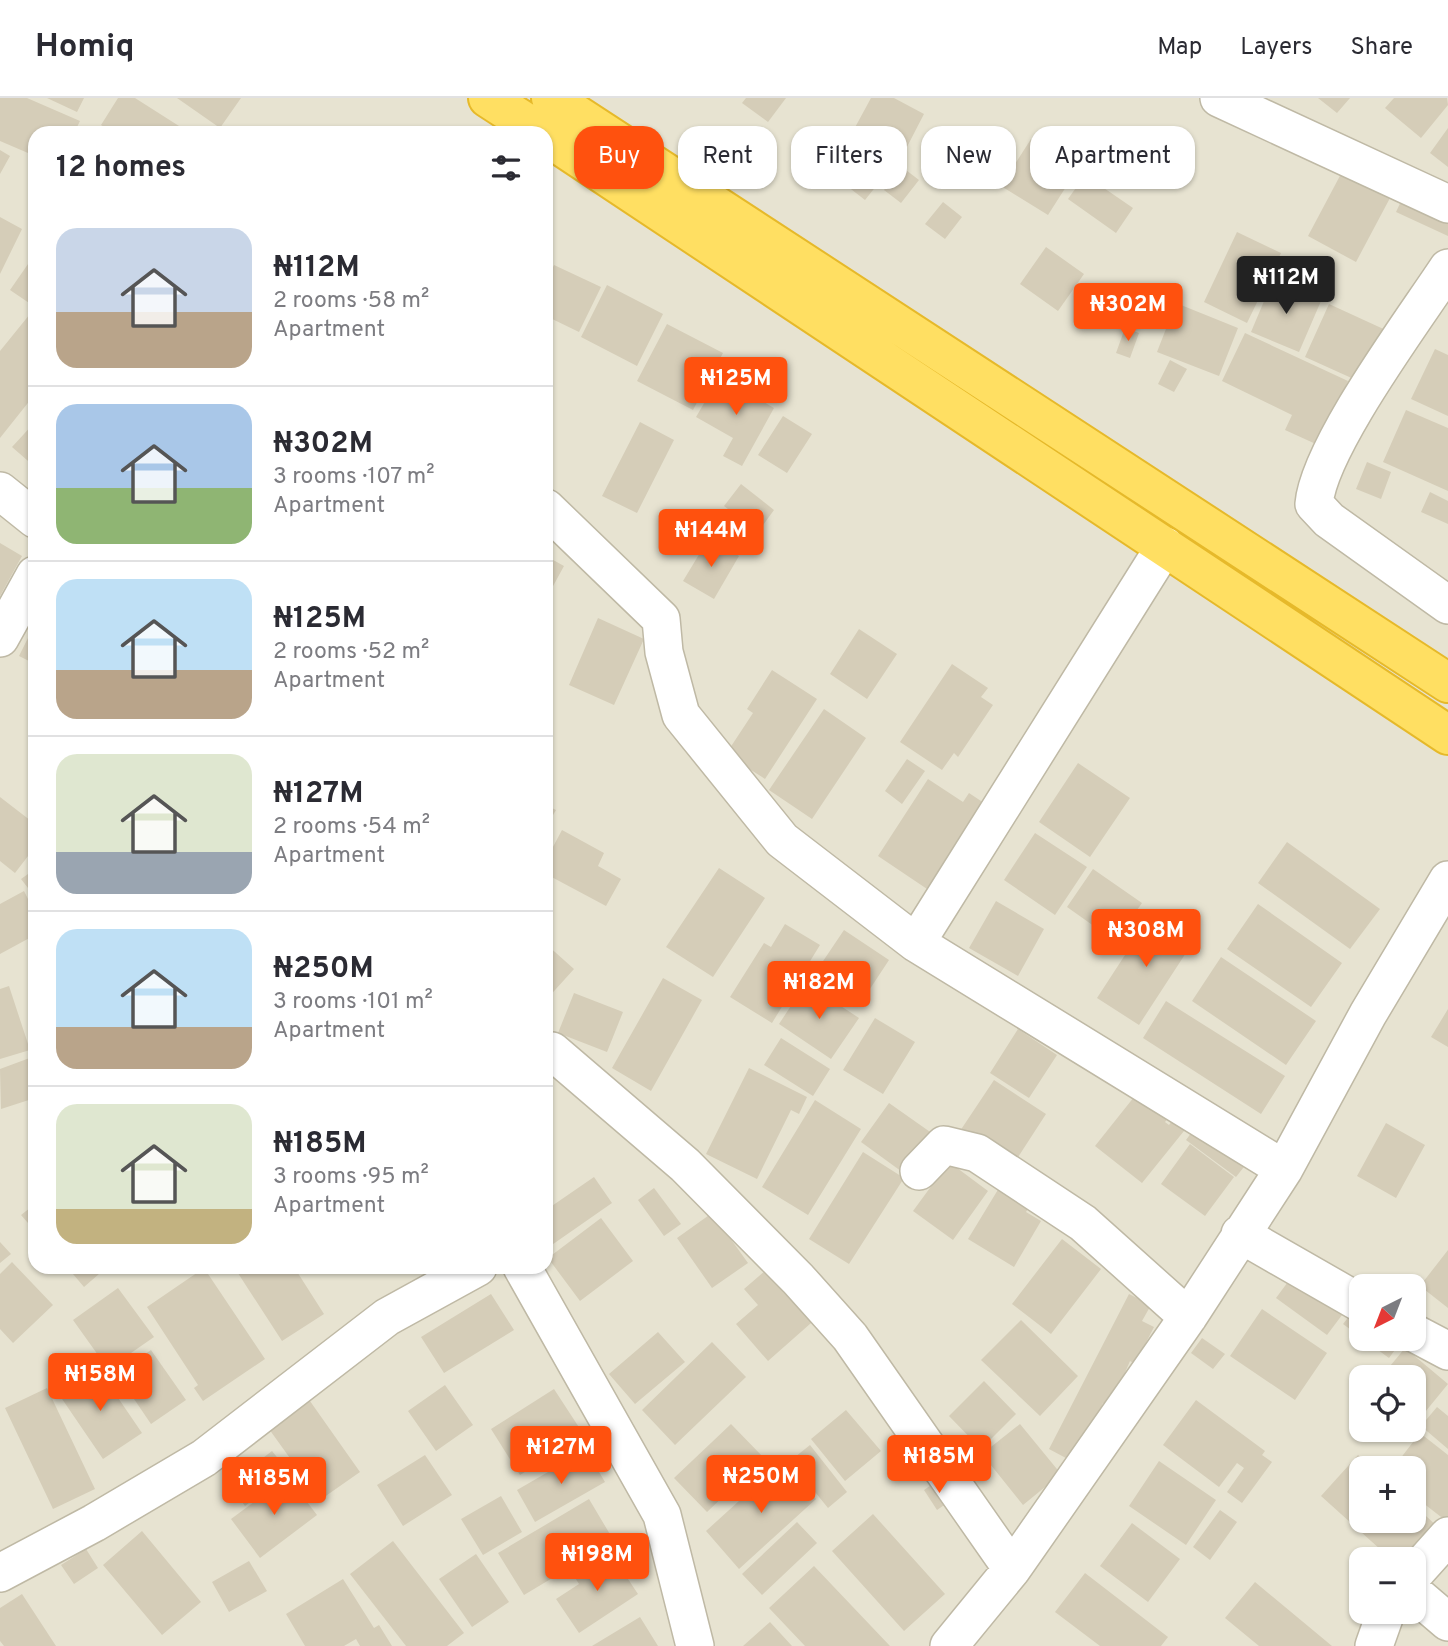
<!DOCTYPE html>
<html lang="en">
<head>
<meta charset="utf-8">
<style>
	:root { --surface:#fff; --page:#f7f7f7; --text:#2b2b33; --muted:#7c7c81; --line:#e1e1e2; --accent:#ff510e }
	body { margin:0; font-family:Overpass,sans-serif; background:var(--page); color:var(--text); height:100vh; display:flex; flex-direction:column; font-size:26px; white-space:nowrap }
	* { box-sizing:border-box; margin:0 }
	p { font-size:23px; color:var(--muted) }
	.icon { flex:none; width:38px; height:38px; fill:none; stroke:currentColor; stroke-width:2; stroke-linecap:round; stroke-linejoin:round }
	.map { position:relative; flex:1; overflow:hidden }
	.side { position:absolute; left:28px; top:28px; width:525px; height:1148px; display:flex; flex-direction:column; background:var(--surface); border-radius:21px; box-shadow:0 2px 5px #0004 }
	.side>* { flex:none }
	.guide { position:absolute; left:574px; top:28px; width:665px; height:63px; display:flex; gap:14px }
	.needle { width:46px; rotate:222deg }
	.controls { position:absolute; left:1349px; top:1176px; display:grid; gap:14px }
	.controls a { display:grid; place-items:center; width:77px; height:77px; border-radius:14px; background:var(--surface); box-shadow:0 2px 5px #0004; font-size:35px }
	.price { position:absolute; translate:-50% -60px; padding:0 16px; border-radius:7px; background:var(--accent); color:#fff; font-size:23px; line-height:46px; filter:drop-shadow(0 2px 4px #0008) }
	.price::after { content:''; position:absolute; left:50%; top:42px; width:21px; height:16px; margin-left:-10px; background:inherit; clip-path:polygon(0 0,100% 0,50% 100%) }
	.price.on { background:#222; color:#fff }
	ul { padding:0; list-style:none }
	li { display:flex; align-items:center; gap:21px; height:175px; padding:0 28px }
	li+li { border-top:2px solid var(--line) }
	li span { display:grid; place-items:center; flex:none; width:196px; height:140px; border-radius:21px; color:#555 }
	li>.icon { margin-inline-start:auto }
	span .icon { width:84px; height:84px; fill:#fffc; stroke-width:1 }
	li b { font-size:30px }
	h2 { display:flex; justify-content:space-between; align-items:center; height:84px; padding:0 28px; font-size:30px }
	.pill { padding:0 24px; border-radius:21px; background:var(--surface); box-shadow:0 2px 5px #0004; font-size:24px; line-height:63px }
	.pill.on { background:var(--accent); color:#fff }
	header { display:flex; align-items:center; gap:42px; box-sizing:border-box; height:98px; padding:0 35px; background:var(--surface); border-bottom:2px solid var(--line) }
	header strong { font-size:33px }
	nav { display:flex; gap:38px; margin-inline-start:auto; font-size:24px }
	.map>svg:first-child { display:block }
	.residential { fill:#e7e3d1; fill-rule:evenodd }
	.building { fill:#d5cdb8 }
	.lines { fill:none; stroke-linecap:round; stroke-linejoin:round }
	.minor-casing { stroke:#bfb9a5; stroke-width:40 }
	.highway-casing { stroke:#e6b92a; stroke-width:42 }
	.minor { stroke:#fff; stroke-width:37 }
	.highway { stroke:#ffdf62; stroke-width:38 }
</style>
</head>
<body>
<header>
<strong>Homiq</strong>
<nav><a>Map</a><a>Layers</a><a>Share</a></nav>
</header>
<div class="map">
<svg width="1448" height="1548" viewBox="0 0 1448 1548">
	<rect width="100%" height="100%" fill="#f3f0e3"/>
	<path class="residential" d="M0,0H1448V1548H0ZM35,35H546V1169H35ZM1362,1188H1414V1241H1362ZM1362,1279H1414V1332H1362ZM1362,1370H1414V1423H1362ZM1362,1461H1414V1514H1362Z"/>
	<path class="building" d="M0,0H27L80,23L74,35H35V58L0,43Z
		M47,0H84L77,14Z
		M118,0H135L190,35H114L101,27Z
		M177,0H241L220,30Z
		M746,0H786L768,24L742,5Z
		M871,0H894L924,16L895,72L846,46Z
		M1318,0H1350L1337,15Z
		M1394,0H1447L1448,7L1421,40L1385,10Z
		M1448,30V69L1430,55Z
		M1031,41L1078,70L1048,117L1001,88Z
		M835,47L881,82L865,102L820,67Z
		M0,52L10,58L0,76Z
		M902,69L919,82L901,105L884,92Z
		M1342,74L1390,100L1356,164L1308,138Z
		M1085,77L1133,110L1116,135L1068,101Z
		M1405,95L1448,108V138L1396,114Z
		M943,104L962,119L945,141L925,126Z
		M0,119L22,131L0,176Z
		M1237,134L1281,155L1247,225L1204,204Z
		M1046,149L1084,176L1058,213L1020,186Z
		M35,156V209L10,192Z
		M554,167L601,189L579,234L546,218V183Z
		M1273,182L1321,203L1299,254L1251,234Z
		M607,187L663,216L637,268L581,239Z
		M1176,205L1238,230L1219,278L1157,254Z
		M1329,206L1390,234L1367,287L1305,259Z
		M30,216L35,220V296L0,340V253Z
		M667,226L723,255L693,312L637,283Z
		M1125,230L1139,235L1130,260L1116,255Z
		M1245,235L1348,283L1318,347L1285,332L1292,317L1222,283Z
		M1435,251L1448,257V318L1411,301Z
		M1170,262L1187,271L1174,294L1158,286Z
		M720,278L774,310L742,368L723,358L733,340L696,319Z
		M1406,312L1448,330V393L1383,364Z
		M783,318L812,336L787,375L758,357Z
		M35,324V369L12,349Z
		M640,324L674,342L637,415L602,398Z
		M1367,364L1391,374L1381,401L1356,391Z
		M741,386L774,412L758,434L724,408Z
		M1430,394L1448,403V426L1421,414Z
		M709,440L739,458L714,501L683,483Z
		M0,445L22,458L0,498Z
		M546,458L564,468L546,501Z
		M598,520L644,541L614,607L569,587Z
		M35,526V566L19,558Z
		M859,531L897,556L867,601L830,576Z
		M952,566L988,590L981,599L993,607L958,659L954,655L942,672L900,644Z
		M772,572L817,601L765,681L726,656L753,615L747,611Z
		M824,611L866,640L812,721L769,692Z
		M907,661L925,673L902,706L885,693Z
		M1078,665L1130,700L1090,759L1039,724Z
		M928,681L963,704L969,695L990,709L933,795L878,758Z
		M0,699L35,726V749L15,775L0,763Z
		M546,707L556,712L546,729Z
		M562,732L604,755L598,768L621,781L606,808L546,776V762Z
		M1035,735L1087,769L1055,817L1004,782Z
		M1287,744L1380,811L1350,851L1258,785Z
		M719,770L765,800L713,879L666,849Z
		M35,771V799L21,781Z
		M1093,771L1142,805L1115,843L1067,809Z
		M24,793L35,815V837L0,856V806Z
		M996,803L1044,831L1018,878L969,850Z
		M1258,806L1342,865L1311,909L1227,851Z
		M1153,814L1195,841L1139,927L1097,900Z
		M785,826L820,847L772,925L730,899L764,845L771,849Z
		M844,832L889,862L860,906L815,875Z
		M546,846L574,871L546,902Z
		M1221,859L1316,923L1286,967L1192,903Z
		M663,880L702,902L651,993L612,970Z
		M806,885L859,920L831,961L779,926Z
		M9,888L30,952L0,961V891Z
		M574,895L623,914L607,954L558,935Z
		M1166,903L1285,978L1261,1016L1143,940Z
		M1448,911V949L1431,939Z
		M875,920L915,944L883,996L843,972Z
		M1018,931L1057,957L1029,1000L990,975Z
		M781,940L830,971L813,998L764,967Z
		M35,958V1000L1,1011L0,971Z
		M749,970L807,999L799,1016L791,1012L757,1081L706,1056Z
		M994,982L1046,1016L1013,1067L960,1033Z
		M1138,994L1174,1013L1165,1024L1169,1027L1176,1018L1188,1028L1142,1085L1095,1048Z
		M815,1002L861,1031L808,1117L762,1089Z
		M889,1005L933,1036L905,1076L861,1044Z
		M1386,1025L1425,1047L1396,1100L1357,1078Z
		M1197,1027L1247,1065L1236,1079L1186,1042Z
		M1190,1046L1234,1079L1205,1118L1161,1086Z
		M863,1054L904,1080L849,1166L809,1141Z
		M949,1064L988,1093L953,1142L913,1113Z
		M594,1079L612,1105L546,1151V1112Z
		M654,1090L681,1126L664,1138L638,1102Z
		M999,1090L1029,1109L1026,1114L1041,1123L1014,1169L968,1141Z
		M35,1106V1133L21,1117Z
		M712,1115L748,1165L712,1190L677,1140Z
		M601,1120L633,1163L580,1203L548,1160Z
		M1062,1141L1101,1171L1051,1236L1012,1206Z
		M0,1144L11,1156L0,1165Z
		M1448,1152V1210L1420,1188Z
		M12,1164L53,1207L13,1245L0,1231V1176Z
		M774,1165L819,1218L768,1263L736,1226L758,1207L744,1191Z
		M67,1169H107L84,1189Z
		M234,1169H294L324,1216L282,1243Z
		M204,1170L265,1261L203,1303L194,1290L198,1287L147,1209Z
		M1296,1173L1340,1205L1335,1212L1342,1217L1327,1237L1276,1200Z
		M118,1190L154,1239L108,1271L73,1222Z
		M491,1196L514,1232L444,1275L421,1239Z
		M1129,1196L1151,1207L1142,1223L1154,1229L1135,1266L1130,1263L1124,1277L1129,1279L1112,1310L1103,1305L1079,1367L1049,1351Z
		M1358,1207L1362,1210V1240L1343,1226Z
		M1262,1211L1327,1255L1295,1302L1230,1258Z
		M1021,1222L1078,1278L1040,1318L981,1262Z
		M658,1234L685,1264L635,1306L609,1276Z
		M1202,1240L1225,1256L1213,1271L1191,1255Z
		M1363,1241H1403L1389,1260Z
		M712,1244L746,1279L675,1347L642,1312Z
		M1405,1250L1448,1286L1421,1319L1414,1313V1279H1381Z
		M151,1252L186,1302L151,1326L117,1276Z
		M97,1269L142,1335L103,1361L58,1295Z
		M984,1283L1016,1316L981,1351L949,1318Z
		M445,1287L473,1327L436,1353L408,1313Z
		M47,1290L95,1391L53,1411L5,1310Z
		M554,1291L584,1337L520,1377L491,1331Z
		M305,1296L360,1374L320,1402L264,1324Z
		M1196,1302L1265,1353L1262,1357L1272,1364L1242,1405L1227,1394L1244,1370L1237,1365L1219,1389L1163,1347Z
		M1437,1309L1448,1318V1351L1421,1328Z
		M846,1312L881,1353L845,1383L811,1341Z
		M731,1326L764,1360L707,1414L674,1380Z
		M1020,1326L1061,1376L1023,1407L982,1356Z
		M1420,1335L1448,1357V1418L1445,1422L1414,1398V1370H1393Z
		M810,1347L847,1394L828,1410L790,1363Z
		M586,1352L605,1384L535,1424L517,1392Z
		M272,1353L289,1374L245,1408L229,1386Z
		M425,1357L452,1397L403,1428L377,1387Z
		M1358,1357L1373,1370H1362V1423H1414V1407L1439,1430L1411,1461H1391L1321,1398Z
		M1159,1363L1216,1402L1186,1447L1129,1408Z
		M782,1364L816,1401L739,1471L706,1433Z
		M288,1379L317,1417L260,1460L231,1421Z
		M940,1381L953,1401L937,1412L924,1392Z
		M501,1398L522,1434L483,1457L461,1421Z
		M589,1401L614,1443L524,1497L498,1455Z
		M1220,1412L1237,1424L1210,1462L1193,1449Z
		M873,1416L945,1496L904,1533L832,1453Z
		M797,1424L817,1445L762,1497L742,1476Z
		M1132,1425L1180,1461L1148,1504L1100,1468Z
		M142,1433L201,1504L162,1537L103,1467Z
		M393,1443L464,1535L447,1548H406L350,1476Z
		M86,1451L98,1470L74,1486L61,1467Z
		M610,1454L638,1496L579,1535L556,1501L579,1486L574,1478Z
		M476,1456L509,1504L472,1529L439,1481Z
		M249,1463L267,1493L229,1514L212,1484Z
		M814,1468L890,1548H805L769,1510Z
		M1085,1475L1168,1539L1161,1548H1100L1055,1514Z
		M343,1481L374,1530L379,1527L392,1548H360L356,1541L344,1548H305L286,1516Z
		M1255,1484L1332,1548H1259L1225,1520Z
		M22,1496L56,1548H4L0,1543V1510Z
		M640,1519L658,1548H592Z
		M770,1524L792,1548H743Z"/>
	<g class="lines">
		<defs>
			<path id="minor" d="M1219,0L1448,106
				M1448,170C1413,223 1319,349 1314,406L1329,422L1448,507
				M0,393L35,421
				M546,410L661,521L664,554L681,617L782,742L916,845L1284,1071
				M0,540L35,477
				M916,845L1165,448
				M552,953L685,1067L798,1181L850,1239L1012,1471
				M919,1073L944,1047L977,1055L1083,1125L1188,1219
				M1240,1136L1362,1206
				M522,1169L662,1417L695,1548
				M1414,1235L1448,1253
				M0,1475L94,1425L204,1360L387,1219L478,1169
				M1414,1476L1448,1438
				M1414,1495L1448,1524
				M949,1548L1012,1471L1188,1219L1284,1071L1368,916L1448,782
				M1374,1548L1386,1514"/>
			<path id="highway" d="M488,0L542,35
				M551,0L1448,585
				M546,38L1448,637"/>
		</defs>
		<use href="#minor" class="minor-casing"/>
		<use href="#highway" class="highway-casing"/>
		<use href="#minor" class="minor"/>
		<use href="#highway" class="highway"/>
	</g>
</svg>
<div class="controls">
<a><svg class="needle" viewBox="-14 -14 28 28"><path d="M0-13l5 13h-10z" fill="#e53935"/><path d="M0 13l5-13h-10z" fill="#7c7c81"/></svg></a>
<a><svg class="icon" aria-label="locate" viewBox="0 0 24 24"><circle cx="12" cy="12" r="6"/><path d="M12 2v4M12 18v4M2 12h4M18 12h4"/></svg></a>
<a>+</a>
<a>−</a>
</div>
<b class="price on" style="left:1286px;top:218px">₦112M</b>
<b class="price" style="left:1128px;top:245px">₦302M</b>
<b class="price" style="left:736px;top:319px">₦125M</b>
<b class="price" style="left:711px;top:471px">₦144M</b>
<b class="price" style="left:1146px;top:871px">₦308M</b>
<b class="price" style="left:819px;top:923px">₦182M</b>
<b class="price" style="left:100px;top:1315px">₦158M</b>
<b class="price" style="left:561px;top:1388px">₦127M</b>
<b class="price" style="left:939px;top:1397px">₦185M</b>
<b class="price" style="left:761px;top:1417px">₦250M</b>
<b class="price" style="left:274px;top:1419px">₦185M</b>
<b class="price" style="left:597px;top:1495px">₦198M</b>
<div class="guide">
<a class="pill on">Buy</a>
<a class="pill">Rent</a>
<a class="pill">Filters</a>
<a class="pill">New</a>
<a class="pill">Apartment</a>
</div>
<section class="side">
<h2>12 homes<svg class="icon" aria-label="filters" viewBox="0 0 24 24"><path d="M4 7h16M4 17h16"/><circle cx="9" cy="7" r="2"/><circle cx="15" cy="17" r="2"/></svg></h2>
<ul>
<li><span style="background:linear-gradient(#c9d6e8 60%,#b9a48a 0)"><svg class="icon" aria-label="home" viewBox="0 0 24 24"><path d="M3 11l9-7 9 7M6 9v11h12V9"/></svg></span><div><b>₦112M</b><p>2 rooms · 58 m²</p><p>Apartment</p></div></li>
<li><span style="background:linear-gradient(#a9c7e8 60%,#8fb573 0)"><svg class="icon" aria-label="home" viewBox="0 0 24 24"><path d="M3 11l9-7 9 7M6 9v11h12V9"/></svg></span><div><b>₦302M</b><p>3 rooms · 107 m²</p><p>Apartment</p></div></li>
<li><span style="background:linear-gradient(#bfe0f5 65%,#b9a48a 0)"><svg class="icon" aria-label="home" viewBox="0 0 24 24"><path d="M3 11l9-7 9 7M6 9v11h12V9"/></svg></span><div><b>₦125M</b><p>2 rooms · 52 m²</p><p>Apartment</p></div></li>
<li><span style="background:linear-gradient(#dfe7d0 70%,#9aa5b1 0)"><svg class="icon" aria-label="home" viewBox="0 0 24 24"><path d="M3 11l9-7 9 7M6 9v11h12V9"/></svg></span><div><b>₦127M</b><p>2 rooms · 54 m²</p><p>Apartment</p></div></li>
<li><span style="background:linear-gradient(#bfe0f5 70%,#b9a48a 0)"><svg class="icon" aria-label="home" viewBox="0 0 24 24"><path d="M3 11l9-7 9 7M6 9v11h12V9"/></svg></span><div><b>₦250M</b><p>3 rooms · 101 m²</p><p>Apartment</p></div></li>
<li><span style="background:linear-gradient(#dfe7d0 75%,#c2b280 0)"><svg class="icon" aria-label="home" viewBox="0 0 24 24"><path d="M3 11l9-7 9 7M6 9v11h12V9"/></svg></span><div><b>₦185M</b><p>3 rooms · 95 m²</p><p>Apartment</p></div></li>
</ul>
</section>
</div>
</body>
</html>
